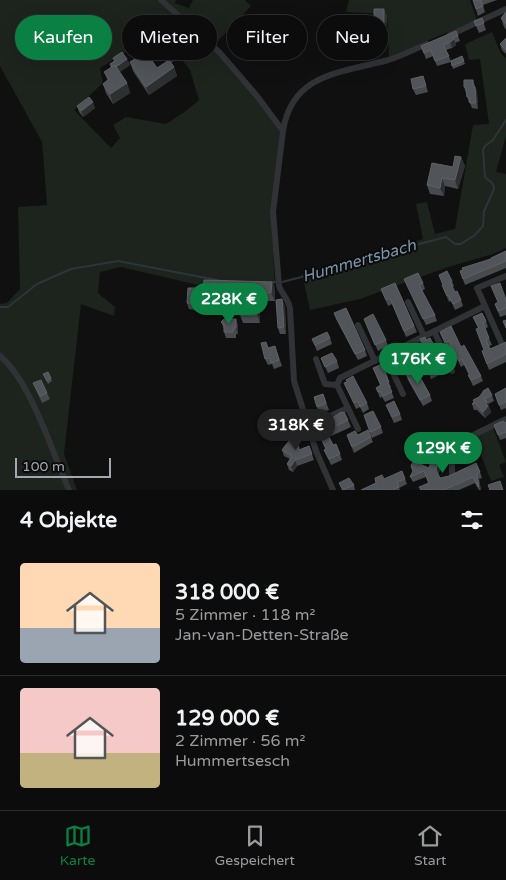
<!DOCTYPE html>
<html lang="de">
<head>
<meta charset="utf-8">
<style>
	:root { --surface:#0c0c0d; --page:#151516; --text:#f1f3f6; --muted:#9a9b9d; --line:#2c2c2e; --accent:#0b8043 }
	body { margin:0; font-family:"Varela Round",sans-serif; background:var(--page); color:var(--text); height:100vh; display:flex; flex-direction:column; font-size:19px; white-space:nowrap }
	* { box-sizing:border-box; margin:0 }
	p { font-size:16px; color:var(--muted) }
	.icon { flex:none; width:28px; height:28px; fill:none; stroke:currentColor; stroke-width:2; stroke-linecap:round; stroke-linejoin:round }
	.map { position:relative; height:490px; overflow:hidden }
	.drawer { display:flex; flex-direction:column; background:var(--surface); flex:1 }
	.drawer>* { flex:none }
	.guide { position:absolute; left:15px; top:15px; width:476px; height:45px; display:flex; gap:10px }
	.scale { position:absolute; left:15px; bottom:12px; width:96px; box-sizing:border-box; padding-left:5px; border:2px solid #a2a7b0; border-top:0; font-size:14px; line-height:18px; white-space:nowrap; color:#a2a7b0; -webkit-text-stroke:4px #0b0b0c; paint-order:stroke }
	.price { position:absolute; translate:-50% -42px; padding:0 11px; border-radius:18px; background:var(--accent); color:#fff; font-size:16px; line-height:32px; filter:drop-shadow(0 1px 2px #0008) }
	.price::after { content:''; position:absolute; left:50%; top:30px; width:15px; height:11px; margin-left:-8px; background:inherit; clip-path:polygon(0 0,100% 0,50% 100%) }
	.price.on { background:#222; color:#fff }
	ul { padding:0; list-style:none }
	li { display:flex; align-items:center; gap:15px; height:125px; padding:0 20px }
	li+li { border-top:1px solid var(--line) }
	li span { display:grid; place-items:center; flex:none; width:140px; height:100px; border-radius:5px; color:#555 }
	li>.icon { margin-inline-start:auto }
	span .icon { width:60px; height:60px; fill:#fffc; stroke-width:1 }
	li b { font-size:21px }
	h2 { display:flex; justify-content:space-between; align-items:center; height:60px; padding:0 20px; font-size:21px }
	.tag { padding:0 18px; border-radius:22px; background:var(--surface); box-shadow:0 5px 20px #0002,0 0 0 1px var(--line); font-size:18px; line-height:45px }
	.tag.on { background:var(--accent); color:#fff }
	.tab-bar { display:flex; justify-content:space-around; align-items:center; height:70px; border-top:1px solid var(--line); background:var(--surface); font-size:14px; color:var(--muted) }
	.tab-bar a { display:grid; justify-items:center; gap:2px }
	.tab-bar .on { color:var(--accent) }
	.map>svg:first-child { display:block }
	.green { fill:#1d231d }
	.lines { fill:none; stroke-linecap:round; stroke-linejoin:round }
	.stream { stroke:#2d353a; stroke-width:2 }
	.minor { stroke:#313235; stroke-width:6 }
	.wall { fill:#484a4d }
	.shaded-wall { fill:#2d2f31 }
	.building { fill:#515458; stroke:#5e6166 }
	.labels { text-anchor:middle; dominant-baseline:central; stroke-width:4; stroke-linejoin:round; paint-order:stroke }
	.water-label { font-size:16px; font-style:italic; fill:#7c96a9; stroke:#0b0b0c }
</style>
</head>
<body>
<div class="map">
<svg width="506" height="490" viewBox="0 0 506 490">
	<rect width="100%" height="100%" fill="#101011"/>
	<path class="green" d="M0,0H157L175,17L149,38L100,68L103,83L74,110L111,148L120,138L113,125L126,117L166,124L183,113L199,100L190,70L164,37L182,22L219,56L257,99L281,133L271,211L275,289L198,285L121,267L100,272L98,293L115,307L114,316L81,304L64,454L77,490H0V304L7,303L20,289L18,207L47,205L42,142L0,66Z
		M163,0H176L175,3L189,8L193,0H245L251,6L214,45Z
		M349,0H470L477,20L389,57L387,14L346,12Z
		M492,32L501,54L506,58V136L496,172L506,174V248L493,254L448,267L360,299L310,310L302,274L423,239L416,204L427,202L435,234L455,229L473,125L489,124L480,59L469,60L465,44Z
		M493,427L506,462L499,465L504,477L491,481L474,437Z"/>
	<g class="lines">
		<path class="stream" d="M264,282H277
			M282,282L337,268L400,249L446,237L455,244H461L475,235L483,226L484,211L494,189L493,184L485,177L483,150L485,146L493,140L506,120
			M0,307H8L37,284L71,269L118,261L222,281"/>
		<path class="minor" d="M161,0L220,53L257,96L283,131L273,212L279,286C282,294 289,300 290,309L294,381L316,451L333,490
			M450,35L506,9
			M283,131C292,73 341,73 388,60C401,56 414,49 427,44
			M408,302L424,336
			M485,306L501,342
			M358,325L375,361
			M434,331L452,371
			M0,356C30,380 53,454 69,490
			M385,356L403,394
			M316,359L325,384L337,385
			M348,408L358,429
			M308,426L348,408L337,385L340,378L485,306L477,288L506,276
			M452,474V462L450,456L455,444L506,419"/>
	</g>
	<path class="wall" d="M473,0H497L483,5L485,12L478,16Z
		M506,12V30L504,27L501,18Z
		M387,15L386,29H376L374,23Z
		M482,18L486,30L479,33L474,21Z
		M356,31L372,40L374,46L370,48L368,57Z
		M456,31L460,41L455,43L456,45L452,48L446,50L451,61L462,56L465,64L453,69L451,62L437,66L433,56L426,59L421,46Z
		M506,38V54L502,50L500,44Z
		M160,49L172,54L175,60L171,63L174,67L177,76L149,95L133,71L130,62L157,68L167,62L162,55Z
		M113,58L127,59L130,65L119,72L127,83L130,93L113,104L106,93L103,84L108,81L104,72L111,68L110,64L114,61Z
		M473,80L477,92L478,109L472,108L470,103H469L464,87Z
		M425,82L428,92L416,95L413,89Z
		M77,106L95,108L83,117L79,112Z
		M461,157L465,166L458,189L445,186L444,196L430,194L427,185L453,167Z
		M506,251V268L465,285L460,271L491,259Z
		M404,279L423,283L425,289L422,291L435,315L437,321L426,325Z
		M452,281L454,286L452,287L455,292L461,300L463,306L455,310L451,301L449,302L442,285Z
		M272,282L275,291V301H260V323H243L240,315V300L206,299L203,290Z
		M395,283L417,332L406,337L392,304L388,306L381,289Z
		M195,288L197,294L195,310L189,309L187,303Z
		M282,299L285,307L286,334H280L278,328Z
		M506,300V315L500,317L495,304Z
		M334,313L365,350L367,356L358,360L336,319Z
		M473,317L486,321L488,327L485,329L492,345L489,346L490,349L506,342V362L489,370L482,351L484,350L478,328Z
		M364,319L386,340L388,346L378,351Z
		M221,322L238,325V334H236V338H226L224,332V329Z
		M440,332L461,347L481,376L483,381L473,386L468,375H469L464,365L461,367L451,347L448,349Z
		M330,338L332,344L317,351L312,339Z
		M420,339L426,340L435,347L437,352L428,357Z
		M275,346L282,366L274,369L272,364L268,365L265,359L269,348Z
		M393,356L406,363L408,368L400,372Z
		M321,358L337,361L339,368L328,373Z
		M424,362L441,367L443,373L431,379Z
		M373,368L386,372L388,378H387L391,387L390,388L394,398L385,402L382,397L380,398L376,388L380,385Z
		M43,374L51,378L52,381L48,384Z
		M406,374L430,395L432,401L423,406L408,380Z
		M33,383L47,393L50,399L42,403Z
		M344,383L367,403L369,409L363,413L360,407L356,409Z
		M506,388V408L501,410L495,394Z
		M323,394L329,410L319,413L314,397Z
		M492,395L494,401L488,404L491,412L485,418L477,410H474L472,404Z
		M386,405L400,414L402,420L394,423Z
		M342,413L348,420L351,427L329,437L333,445L340,454L342,460L331,465L324,450L326,449L315,426Z
		M297,415L302,426L301,427L302,430L293,434L286,417Z
		M364,415L381,427L383,433L372,438Z
		M506,423V438L500,440L494,425Z
		M347,435L371,437L373,442L354,453Z
		M470,440L478,444L480,450L457,463L455,457Z
		M299,446L300,450L309,446L314,460L297,466L293,472L289,470L287,464L290,459L284,456L282,450Z
		M443,448L445,454L443,459L444,461L439,472L438,474L440,478L480,472L482,478L479,479L481,490H479L475,483L459,490H420L428,483L426,477L413,482L410,477L422,465L429,468L433,457L432,455Z
		M384,479H405L407,484L399,488L400,490H361Z
		M339,483L354,485L355,490H342Z"/>
	<path class="shaded-wall" d="M384,9L387,15L386,29L384,23Z
		M454,39L456,45L452,48L450,42Z
		M368,42L370,48L368,57L366,50Z
		M172,54L175,60L169,64L166,58Z
		M127,59L130,65L116,75L113,69Z
		M174,67L177,76L149,95L146,87Z
		M127,83L130,93L113,104L110,94Z
		M475,87L477,92L478,109L476,103Z
		M93,102L95,108L83,117L81,111Z
		M461,157L465,166L458,189L455,180Z
		M442,178L445,186L444,196L440,188Z
		M272,282L275,291V301L271,293Z
		M195,288L197,294L195,310L193,304Z
		M257,292L260,301V323L257,315Z
		M282,301L285,307L286,334L284,327Z
		M236,319L238,325V334L236,328Z
		M487,402L491,412L485,418L483,412L486,404Z
		M443,448L445,454L443,459L444,461L439,472L438,475L436,470L437,466Z
		M295,460L297,466L293,472L291,466Z
		M477,474L479,479L481,490L479,487Z"/>
	<path class="building" d="M473,0H481L483,6L476,9Z
		M374,9H384V23H374Z
		M506,12V24L501,18Z
		M482,18L484,23L476,26L474,21Z
		M365,26L372,40L368,42L366,50L356,31Z
		M456,31L458,36L453,38L454,39L450,42L443,45L449,56L435,61L431,50L424,53L421,46Z
		M506,38V50L500,44Z
		M166,45L172,54L166,58L160,49Z
		M122,52L127,59L116,67L115,65L112,67L110,64L115,61L113,58Z
		M146,52L157,68L169,60L174,67L146,87L130,62Z
		M462,56L464,61L452,66L451,61Z
		M115,65L127,83L110,94L103,84L109,79L104,72Z
		M423,76L426,86L413,89L411,79Z
		M464,80H473V87H475L476,103H470L469,97H467L466,87H464Z
		M89,97L93,102L81,111L77,106Z
		M455,156L461,157L455,180L442,178L440,188L427,185L432,163L453,167Z
		M506,251V261L463,279L460,271L463,270L462,268L491,259V258Z
		M447,271L452,281H450L453,288L455,292L457,291L461,300L453,304L448,295L447,296L442,285H443L439,275Z
		M418,273L423,283L419,285L435,315L423,319L404,279Z
		M204,280L272,282L271,293L257,292V315H240V291L203,290Z
		M395,283L414,326L404,331L390,298L386,300L381,289Z
		M500,283L506,300V308L498,311L495,304L498,302L491,286Z
		M188,288H195L193,304L187,303Z
		M282,299L284,327L278,328L276,300Z
		M346,308L365,350L355,354L334,313Z
		M482,313L486,321L483,323L489,338L486,340L490,349L506,342V354L487,364L482,351L484,350L476,329L479,328L473,317Z
		M373,314L386,340L375,345L364,319Z
		M224,319H236V328H233V332H224V325L221,322Z
		M506,320V328L503,321Z
		M451,326L461,347L464,345L481,376L471,380L468,375H470L462,359L459,361L449,341L445,343L440,332Z
		M327,332L330,338L315,345L312,339Z
		M425,337L426,340L430,338L435,347L426,351L420,339Z
		M266,342L268,348L275,346L279,360L271,363L270,358L265,359L261,343Z
		M399,349L406,363L398,366L393,356L395,354L394,351Z
		M332,353L337,361L325,367L321,358Z
		M436,356L441,367L429,372L424,362Z
		M382,364L386,372L385,373L389,382H387L392,392L383,396L380,391L378,392L376,388L381,385L373,368Z
		M416,370L430,395L420,400L406,374Z
		M48,372L51,378L47,381L43,374Z
		M353,376L367,403L360,407L358,401L354,403L344,383L347,382L346,380Z
		M41,380L47,393L40,396L33,383Z
		M488,388L492,395L484,399L487,402L486,404L488,406L483,412L475,403L472,404L474,402L473,400L479,397L483,392V391Z
		M506,388V402L499,405L495,394Z
		M323,394L326,403L317,407L314,397Z
		M394,401L400,414L392,417L386,405Z
		M373,411L381,427L370,432L364,415Z
		M341,412L342,413L344,412L348,420L326,431L333,445L336,444L340,454L329,459L324,450L326,449L315,426L317,425V424L331,419Z
		M295,413L296,416L297,415L300,420L298,421L300,424L291,428L286,417Z
		M503,421L506,423V433L505,432L498,435L494,425Z
		M368,430L371,437L352,447L347,435L355,431L358,435Z
		M468,437L470,440L475,438L478,444L455,457L454,453L458,442Z
		M293,439L297,440L299,450L309,446L312,454L295,460L291,466L287,464L292,456L282,450L288,442Z
		M437,446L443,448L440,455H442L437,466L436,470L440,478L449,476L476,463L480,472L477,474L479,487H478L473,477L444,490H440V489L421,490L419,487L429,483L424,471L410,477L413,471L411,466L413,462L415,463L420,461L422,465L429,468L433,455H432L435,447Z
		M402,471L405,479L397,482L399,487L394,489L395,490H381L380,489L378,490H361L376,483L375,478L382,475L384,479Z
		M349,478L354,485L343,490L339,483Z
		M500,481L503,490H489H490L488,485Z"/>
	<g class="labels">
		<g class="water-label">
			<text transform="translate(359 261) rotate(-16)">Hummertsbach</text>
		</g>
	</g>
</svg>
<div class="scale">100 m</div>
<b class="price" style="left:229px;top:325px">228K €</b>
<b class="price" style="left:418px;top:385px">176K €</b>
<b class="price on" style="left:296px;top:451px">318K €</b>
<b class="price" style="left:443px;top:474px">129K €</b>
<div class="guide">
<a class="tag on">Kaufen</a>
<a class="tag">Mieten</a>
<a class="tag">Filter</a>
<a class="tag">Neu</a>
</div>
</div>
<section class="drawer">
<h2>4 Objekte<svg class="icon" aria-label="filters" viewBox="0 0 24 24"><path d="M4 7h16M4 17h16"/><circle cx="9" cy="7" r="2"/><circle cx="15" cy="17" r="2"/></svg></h2>
<ul>
<li><span style="background:linear-gradient(#ffd9b3 65%,#9aa5b1 0)"><svg class="icon" aria-label="home" viewBox="0 0 24 24"><path d="M3 11l9-7 9 7M6 9v11h12V9"/></svg></span><div><b>318 000 €</b><p>5 Zimmer · 118 m²</p><p>Jan-van-Detten-Straße</p></div></li>
<li><span style="background:linear-gradient(#f6c9c9 65%,#c2b280 0)"><svg class="icon" aria-label="home" viewBox="0 0 24 24"><path d="M3 11l9-7 9 7M6 9v11h12V9"/></svg></span><div><b>129 000 €</b><p>2 Zimmer · 56 m²</p><p>Hummertsesch</p></div></li>
</ul>
</section>
<nav class="tab-bar">
<a class="on"><svg class="icon" aria-label="map" viewBox="0 0 24 24"><path d="M3 6l6-2 6 2 6-2v14l-6 2-6-2-6 2zM9 4v14M15 6v14"/></svg>Karte</a>
<a><svg class="icon" aria-label="saved" viewBox="0 0 24 24"><path d="M7 4h10v16l-5-4-5 4z"/></svg>Gespeichert</a>
<a><svg class="icon" aria-label="home" viewBox="0 0 24 24"><path d="M3 11l9-7 9 7M6 9v11h12V9"/></svg>Start</a>
</nav>
</body>
</html>
